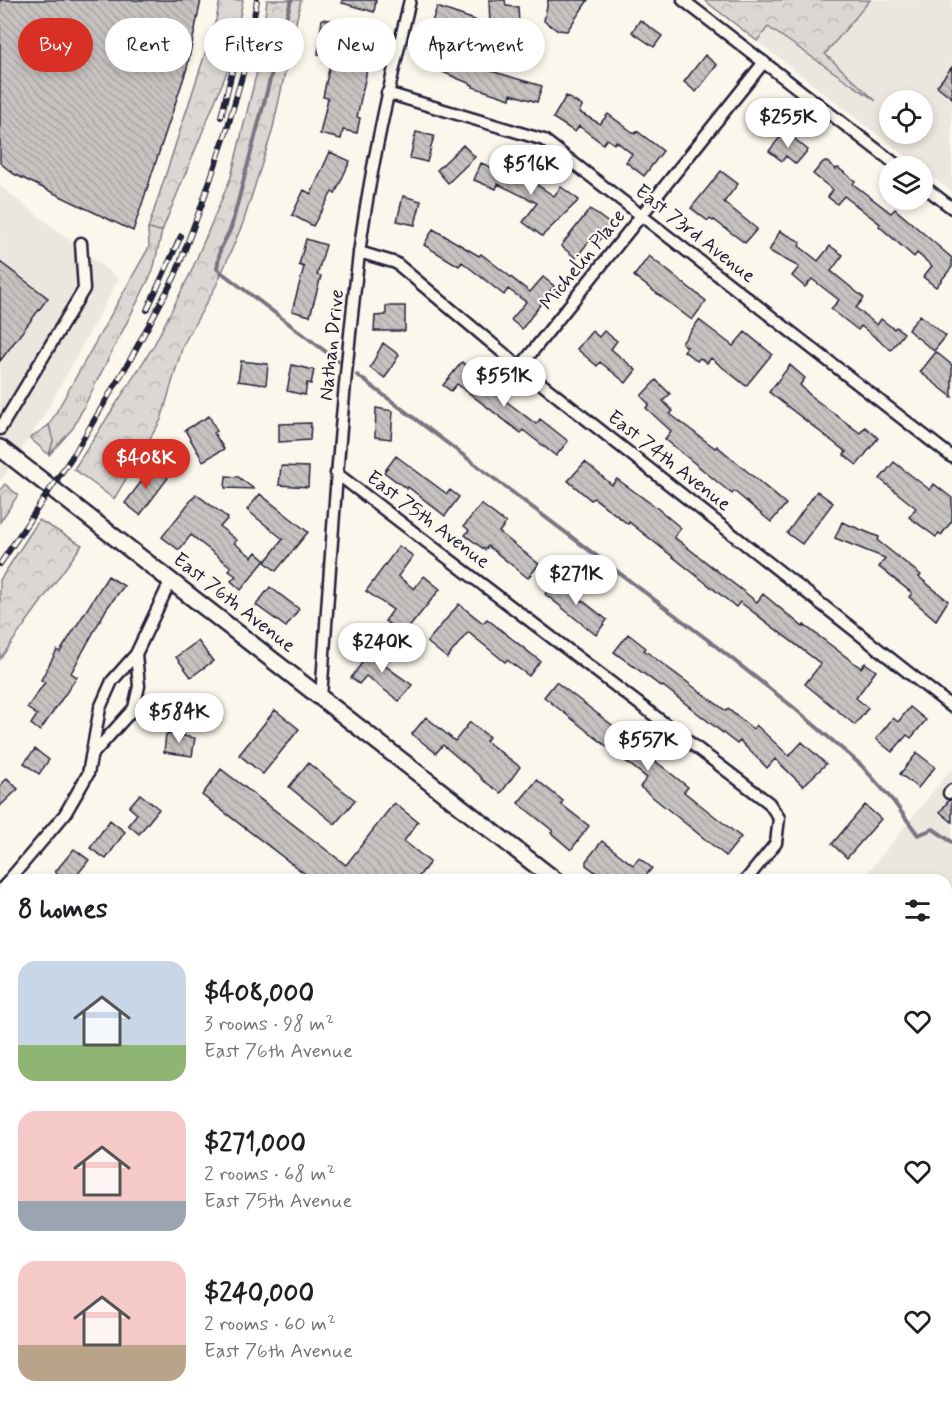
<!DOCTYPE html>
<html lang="en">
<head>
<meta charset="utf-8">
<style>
	:root { --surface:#fff; --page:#f2f2f2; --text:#202124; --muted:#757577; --accent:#d93025 }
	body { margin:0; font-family:Mynerve,sans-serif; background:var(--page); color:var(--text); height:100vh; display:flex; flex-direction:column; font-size:22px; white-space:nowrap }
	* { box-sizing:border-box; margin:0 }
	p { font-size:20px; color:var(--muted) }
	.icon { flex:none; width:33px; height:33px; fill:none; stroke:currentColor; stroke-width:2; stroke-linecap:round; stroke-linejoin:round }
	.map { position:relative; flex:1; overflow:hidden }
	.panel { position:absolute; left:0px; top:874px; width:952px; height:536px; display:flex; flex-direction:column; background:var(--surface); border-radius:18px 18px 0 0; box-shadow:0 3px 9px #0003 }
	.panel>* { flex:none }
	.top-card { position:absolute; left:18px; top:18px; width:600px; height:54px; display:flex; gap:12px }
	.fabs { position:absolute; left:879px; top:90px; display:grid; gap:12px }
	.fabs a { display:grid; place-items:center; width:54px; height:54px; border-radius:50%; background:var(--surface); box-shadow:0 3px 9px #0003; font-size:30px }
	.price { position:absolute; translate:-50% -51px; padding:0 14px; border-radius:21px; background:#fff; color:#222; font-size:20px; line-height:39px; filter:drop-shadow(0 2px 3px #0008) }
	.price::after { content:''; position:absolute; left:50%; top:36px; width:18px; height:14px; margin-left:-9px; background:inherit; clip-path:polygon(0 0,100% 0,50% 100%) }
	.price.selected { background:var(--accent); color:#fff }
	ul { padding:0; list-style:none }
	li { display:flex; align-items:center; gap:18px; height:150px; padding:0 18px }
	li span { display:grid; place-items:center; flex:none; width:168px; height:120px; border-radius:18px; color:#555 }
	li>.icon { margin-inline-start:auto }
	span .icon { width:72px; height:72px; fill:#fffc; stroke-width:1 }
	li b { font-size:26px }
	h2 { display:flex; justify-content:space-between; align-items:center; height:72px; padding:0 18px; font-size:26px }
	.tag { padding:0 21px; border-radius:27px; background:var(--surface); box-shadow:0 3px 9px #0003; font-size:21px; line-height:54px }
	.tag.selected { background:var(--accent); color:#fff }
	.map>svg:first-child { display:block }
	.built { fill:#ebe7df; fill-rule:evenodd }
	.grass { fill:url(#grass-tufts); stroke:#7e7d87; stroke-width:1.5 }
	.forest { fill:url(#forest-crowns); stroke:#7e7d87; stroke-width:1.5 }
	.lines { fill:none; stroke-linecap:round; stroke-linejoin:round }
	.stream { stroke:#787681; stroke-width:4 }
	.building { fill:url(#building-back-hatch); stroke:#22223b; stroke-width:1.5 }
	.street-casing { stroke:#22223b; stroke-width:15 }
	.secondary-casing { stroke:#22223b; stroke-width:20 }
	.street { stroke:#fbf7ec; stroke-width:10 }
	.secondary { stroke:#fbf7ec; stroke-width:15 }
	.rail-casing { stroke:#22223b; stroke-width:6 }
	.rail { stroke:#fbf7ec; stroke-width:4; stroke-dasharray:11; stroke-linecap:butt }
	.labels { text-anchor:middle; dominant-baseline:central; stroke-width:4.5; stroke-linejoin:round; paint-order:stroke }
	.street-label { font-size:20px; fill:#22223b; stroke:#fbf7ec }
</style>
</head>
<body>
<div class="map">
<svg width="952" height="1409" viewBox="0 0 952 1409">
	<defs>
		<pattern id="grass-tufts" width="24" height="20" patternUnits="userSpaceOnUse" patternTransform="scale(1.5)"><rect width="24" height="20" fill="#dbd8d3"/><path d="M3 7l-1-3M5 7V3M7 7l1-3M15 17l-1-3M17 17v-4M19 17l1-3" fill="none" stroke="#bcb9b6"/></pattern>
		<pattern id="forest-crowns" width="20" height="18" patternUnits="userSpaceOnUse" patternTransform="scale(1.5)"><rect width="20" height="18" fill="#dbd8d3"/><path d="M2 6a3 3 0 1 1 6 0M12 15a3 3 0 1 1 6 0" fill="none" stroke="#bcb9b6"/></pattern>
		<pattern id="building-back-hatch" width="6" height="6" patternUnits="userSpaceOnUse" patternTransform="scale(1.5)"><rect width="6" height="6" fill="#c6c2c0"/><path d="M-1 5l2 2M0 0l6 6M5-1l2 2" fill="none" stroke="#aaa6a6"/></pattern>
	</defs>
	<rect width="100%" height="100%" fill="#fbf7ec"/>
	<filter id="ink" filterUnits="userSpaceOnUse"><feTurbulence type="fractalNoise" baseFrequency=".0167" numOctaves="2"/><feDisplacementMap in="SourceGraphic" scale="12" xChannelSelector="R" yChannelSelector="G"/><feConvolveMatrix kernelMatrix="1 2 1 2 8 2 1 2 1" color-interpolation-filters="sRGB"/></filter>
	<g filter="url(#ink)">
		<path class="built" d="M789,0H952V67L937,86L952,98V192L923,170L922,166H918L757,41ZM890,100H922V134H890Z
			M0,186L119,279L42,419L0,482Z
			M952,768V1026L947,1033L946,880H862Z
			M952,1117V1409H726L730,1404H946V1124Z
			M494,1404H660L656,1409H501Z"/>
		<path class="grass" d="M148,229L162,231L153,271L73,428L49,455L53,441L49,425L149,247Z"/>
		<path class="forest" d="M220,0H243L231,62L162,231L148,229L216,20Z
			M267,0H301L272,132L243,223L217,284L183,345L161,420L114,499L74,469L153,347L191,272L231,177L260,59Z
			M704,0H870L825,54L876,101L768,27L757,41Z
			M49,425L53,441L49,455L30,438Z
			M5,484L18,495L0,522V490Z
			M39,520L82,545L0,659V580Z
			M947,1285L952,1289V1409H896L899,1404H946Z"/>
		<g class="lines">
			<path class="stream" d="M291,0L231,228L220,250L217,269L338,361
				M357,375L708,640L793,707L861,765L894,802L918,835L933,829L952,842
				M946,1326L952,1331"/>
		</g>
		<path class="building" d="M0,0H201L187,68L133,231L14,174L0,163Z
			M342,0H376L374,12L342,3Z
			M489,0H505L506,6L518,7L519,24L490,23Z
			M548,0H588L567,31L557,30L544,21Z
			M437,7L475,20L469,37L431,25Z
			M322,19L371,25L366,75L357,117L360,118L357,133L343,130L341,139L320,134L328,98L323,97L332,55L318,54Z
			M640,20L662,36L654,47L632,32Z
			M431,47L474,66L542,86L537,102L511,94L510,99L473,87V85L424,64Z
			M705,55L717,65L696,92L684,82Z
			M952,67V98L937,86Z
			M566,96L582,106L579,112L600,124L608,114L635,134L637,131L663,151L644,176L626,162L632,154L616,141L614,144L607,139L603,144L579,126L575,132L553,118Z
			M785,131L808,150L796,164L786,156L782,161L769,151Z
			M416,132L434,136L427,162L410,158Z
			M463,145L475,157L448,183L437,170Z
			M330,152L350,161L335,194L332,192L313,226L292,215L304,190L311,194Z
			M823,162H827L836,169L838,168L855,181L853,184L891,213L895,209L952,258V267L936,287L923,277L932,266L917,253L914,257L879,226L880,224L844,196L837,204L828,197L833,190L813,174Z
			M481,163L518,179L523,168L540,176L536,184L554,196L561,187L579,200L542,236L523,222L537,203L498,184L496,189L474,180Z
			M721,171L738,184L724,202L757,229L745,243L714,220L713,221L710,219L708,221L691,208Z
			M403,196L421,201L415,225L397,221Z
			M590,209L611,225L599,241L593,236L576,258L561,246Z
			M433,229L479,256L481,254L530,292L543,277L554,286L522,329L511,320L526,302L508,289L504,295L462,262L459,266L424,245Z
			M780,231L801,242L799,246L818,261L830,246L843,255L831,271L864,298L856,308L877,325L881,319L894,329L896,327L904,333L891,350L861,326L858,330L831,309L839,300L812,279L805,287L792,276L799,267L769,251Z
			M306,239L326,245L317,275L321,276L310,316L292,311L304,267L299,265Z
			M649,256L706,301L692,320L634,276Z
			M0,262L48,298L0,361Z
			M386,306H405V331H374L375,316L386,315Z
			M920,315L946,336L934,351L908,330Z
			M699,320L733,346L745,332L772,354L746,386L711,358L707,363L700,358L697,361L684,351L687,347L682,343Z
			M592,331L599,337L604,331L617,341L611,349L636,370L626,383L600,362L597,366L577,349Z
			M383,343L399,355L385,378L370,368Z
			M936,352L952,365V397L920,372Z
			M241,361L268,364L266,385L238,381Z
			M462,362L469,368L471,366L494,384L490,389L536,424L540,419L568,441L556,456L523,430L521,433L457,384L451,391L443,385Z
			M292,365L314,370L311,384L307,383L305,395L287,391Z
			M790,365L805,378L800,385L812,397L860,433L865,427L878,438L857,465L844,455L846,452L769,392Z
			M656,380L670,394L663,401L673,411L670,414L715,448L717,446L786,504L771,522L734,491L732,494L665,439L671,431L646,408L649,404L641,396Z
			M376,408L393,411L391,439L375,437Z
			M209,416L217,431L214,433L224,449L203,461L185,430Z
			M311,423L310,440L279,442V424Z
			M396,456L447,494L450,490L459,497L445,516L408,487L407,489L384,472Z
			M585,462L612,485L617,479L657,508L681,528L674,537L757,602L763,594L803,627L804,625L861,668L865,663L876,671L856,698L868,708L855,725L805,684L821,664L740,602L736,607L629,522L628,524L594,498L591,500L568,481Z
			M894,462L930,490L934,484L952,498V521L941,535L939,533L936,537L909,517L916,508L880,479Z
			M153,466L168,478L140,515L125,503Z
			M281,466L309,467L308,487L279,485Z
			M226,476L238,477L254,489L225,488Z
			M817,491L833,503L802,544L787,533Z
			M196,494L228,518L220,527L237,540L234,543L252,557L256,552L265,560L241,590L231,581L236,576L229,571L231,567L191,535L179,550L162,537Z
			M260,494L308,532L276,571L265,562L283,539L247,510Z
			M481,504L506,523L499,532L539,564L528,578L488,546L485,550L465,535L469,530L464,526Z
			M842,522L879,537L878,541L921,575L919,577L948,601L936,620L909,597L912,593L879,567L885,558L835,538Z
			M399,546L413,556L398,576L414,589L424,576L440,589L403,635L385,621L393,610L366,591Z
			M108,576L124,586L107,608L71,673L77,677L40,731L31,724L37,715L27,708L45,682L41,680L57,650L60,652Z
			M558,579L566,586L568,583L577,590L574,594L607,620L596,635L545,594Z
			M270,587L299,609L286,627L256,605Z
			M459,604L483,623L487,619L540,661L529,676L507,660L505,662L468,632L447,658L427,642Z
			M628,634L646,648L644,650L726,711L728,709L753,729L756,725L789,756L802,742L826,764L803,786L775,759L767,768L740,741L737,744L663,686L662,687L614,652Z
			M198,641L213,661L191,677L176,657Z
			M374,646L390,658L384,665L412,685L399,701L366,676L359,684L351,678Z
			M556,682L646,751L645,753L688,787L684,792L741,837L726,856L640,787L647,778L544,697Z
			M910,707L926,720L911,738L907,735L892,752L876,739L893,718L898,722Z
			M275,710L299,729L263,774L239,755Z
			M426,717L455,741L470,722L489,737L486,741L520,767L501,793L481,779L482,778L443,745L436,753L412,734Z
			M173,732L184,733L183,736L195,738L192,756L164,752L166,734L173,735Z
			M35,749L49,760L39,774L24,763Z
			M917,753L935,767L918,788L900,774Z
			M308,763L355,800L335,824L289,787Z
			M221,769L346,865L394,803L418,822L404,841L430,862L416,880H313L202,795Z
			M7,778L18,789L0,806V786Z
			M537,780L563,801L561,804L589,826L571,850L551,833L553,831L518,803Z
			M140,794L159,809L139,834L128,825L137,814L129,807Z
			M949,800H952V822L940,812Z
			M865,805L881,819L847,858L832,844Z
			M110,820L125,832L106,859L90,848Z
			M602,841L633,865L639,858L652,868L642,880H606L586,865V861Z
			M74,849L89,860L73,880H65L55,872Z"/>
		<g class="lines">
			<defs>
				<path id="street" d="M683,0L898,166
					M387,93L544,140L952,457
					M922,185L952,208
					M359,252L396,263L520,367L952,707
					M520,367L764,62
					M0,429L84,289L81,243
					M336,473L769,803L779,818L776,843L746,880
					M136,654L171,580
					M321,698C331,550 341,401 359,254C370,169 390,83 410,0
					M949,793L952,790
					M9,880L65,814L88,774L100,708L112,681L136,654L139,686L134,708L91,756
					M0,891L6,884
					M0,1241L6,1246
					M219,1404L225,1409
					M254,1409L258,1404"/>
				<path id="secondary" d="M0,448L555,880
					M946,1077L952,1070
					M946,1187L952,1192
					M695,1409L699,1404"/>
			</defs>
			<use href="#street" class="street-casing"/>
			<use href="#secondary" class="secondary-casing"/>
			<use href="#street" class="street"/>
			<use href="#secondary" class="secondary"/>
			<defs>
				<path id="rail" d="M221,117L244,23
					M147,310L181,236
					M0,564L74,454L130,360L175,276L202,204L226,133L245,66L257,0"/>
			</defs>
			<use href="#rail" class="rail-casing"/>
			<use href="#rail" class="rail"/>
		</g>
	</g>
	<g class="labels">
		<g class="street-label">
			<text transform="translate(695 234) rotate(38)">East 73rd Avenue</text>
			<text transform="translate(583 260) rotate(-51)">Michelin Place</text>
			<text transform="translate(332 345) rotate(-84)">Nathan Drive</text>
			<text transform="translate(669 461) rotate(38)">East 74th Avenue</text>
			<text transform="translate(428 520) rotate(37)">East 75th Avenue</text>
			<text transform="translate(234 603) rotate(38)">East 76th Avenue</text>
		</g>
	</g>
</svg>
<div class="fabs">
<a><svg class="icon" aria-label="locate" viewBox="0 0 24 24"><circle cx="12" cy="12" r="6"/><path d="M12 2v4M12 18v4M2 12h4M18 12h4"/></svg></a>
<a><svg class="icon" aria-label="layers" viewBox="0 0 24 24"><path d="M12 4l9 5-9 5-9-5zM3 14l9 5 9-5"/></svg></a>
</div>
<b class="price" style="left:788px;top:149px">$255K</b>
<b class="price" style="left:531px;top:196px">$516K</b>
<b class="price" style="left:504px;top:408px">$551K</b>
<b class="price selected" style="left:146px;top:490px">$408K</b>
<b class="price" style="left:576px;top:606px">$271K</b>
<b class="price" style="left:382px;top:674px">$240K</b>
<b class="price" style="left:179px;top:744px">$584K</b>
<b class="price" style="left:648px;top:772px">$557K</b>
<div class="top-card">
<a class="tag selected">Buy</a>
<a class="tag">Rent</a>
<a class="tag">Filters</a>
<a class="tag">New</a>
<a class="tag">Apartment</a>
</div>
<section class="panel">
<h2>8 homes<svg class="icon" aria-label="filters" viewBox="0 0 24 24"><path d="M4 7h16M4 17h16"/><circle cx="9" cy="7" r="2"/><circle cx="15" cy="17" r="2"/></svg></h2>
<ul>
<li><span style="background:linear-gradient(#c9d6e8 70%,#8fb573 0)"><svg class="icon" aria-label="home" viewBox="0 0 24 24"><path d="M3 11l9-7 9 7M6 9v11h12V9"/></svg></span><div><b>$408,000</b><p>3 rooms · 98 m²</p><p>East 76th Avenue</p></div><svg class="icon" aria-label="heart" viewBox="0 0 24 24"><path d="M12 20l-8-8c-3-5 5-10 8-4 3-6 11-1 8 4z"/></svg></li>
<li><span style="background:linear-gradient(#f6c9c9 75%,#9aa5b1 0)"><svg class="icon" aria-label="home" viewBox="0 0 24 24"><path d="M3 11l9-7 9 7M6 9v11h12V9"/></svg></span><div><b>$271,000</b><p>2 rooms · 68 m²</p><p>East 75th Avenue</p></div><svg class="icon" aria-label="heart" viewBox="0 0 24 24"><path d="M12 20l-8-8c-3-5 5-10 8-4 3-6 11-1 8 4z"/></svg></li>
<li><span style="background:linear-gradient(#f6c9c9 70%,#b9a48a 0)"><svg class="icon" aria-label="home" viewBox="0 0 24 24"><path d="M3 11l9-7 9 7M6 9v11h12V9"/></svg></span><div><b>$240,000</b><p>2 rooms · 60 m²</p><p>East 76th Avenue</p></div><svg class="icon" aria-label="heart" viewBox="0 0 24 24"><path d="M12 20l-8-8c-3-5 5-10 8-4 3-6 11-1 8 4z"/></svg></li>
</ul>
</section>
</div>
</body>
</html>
